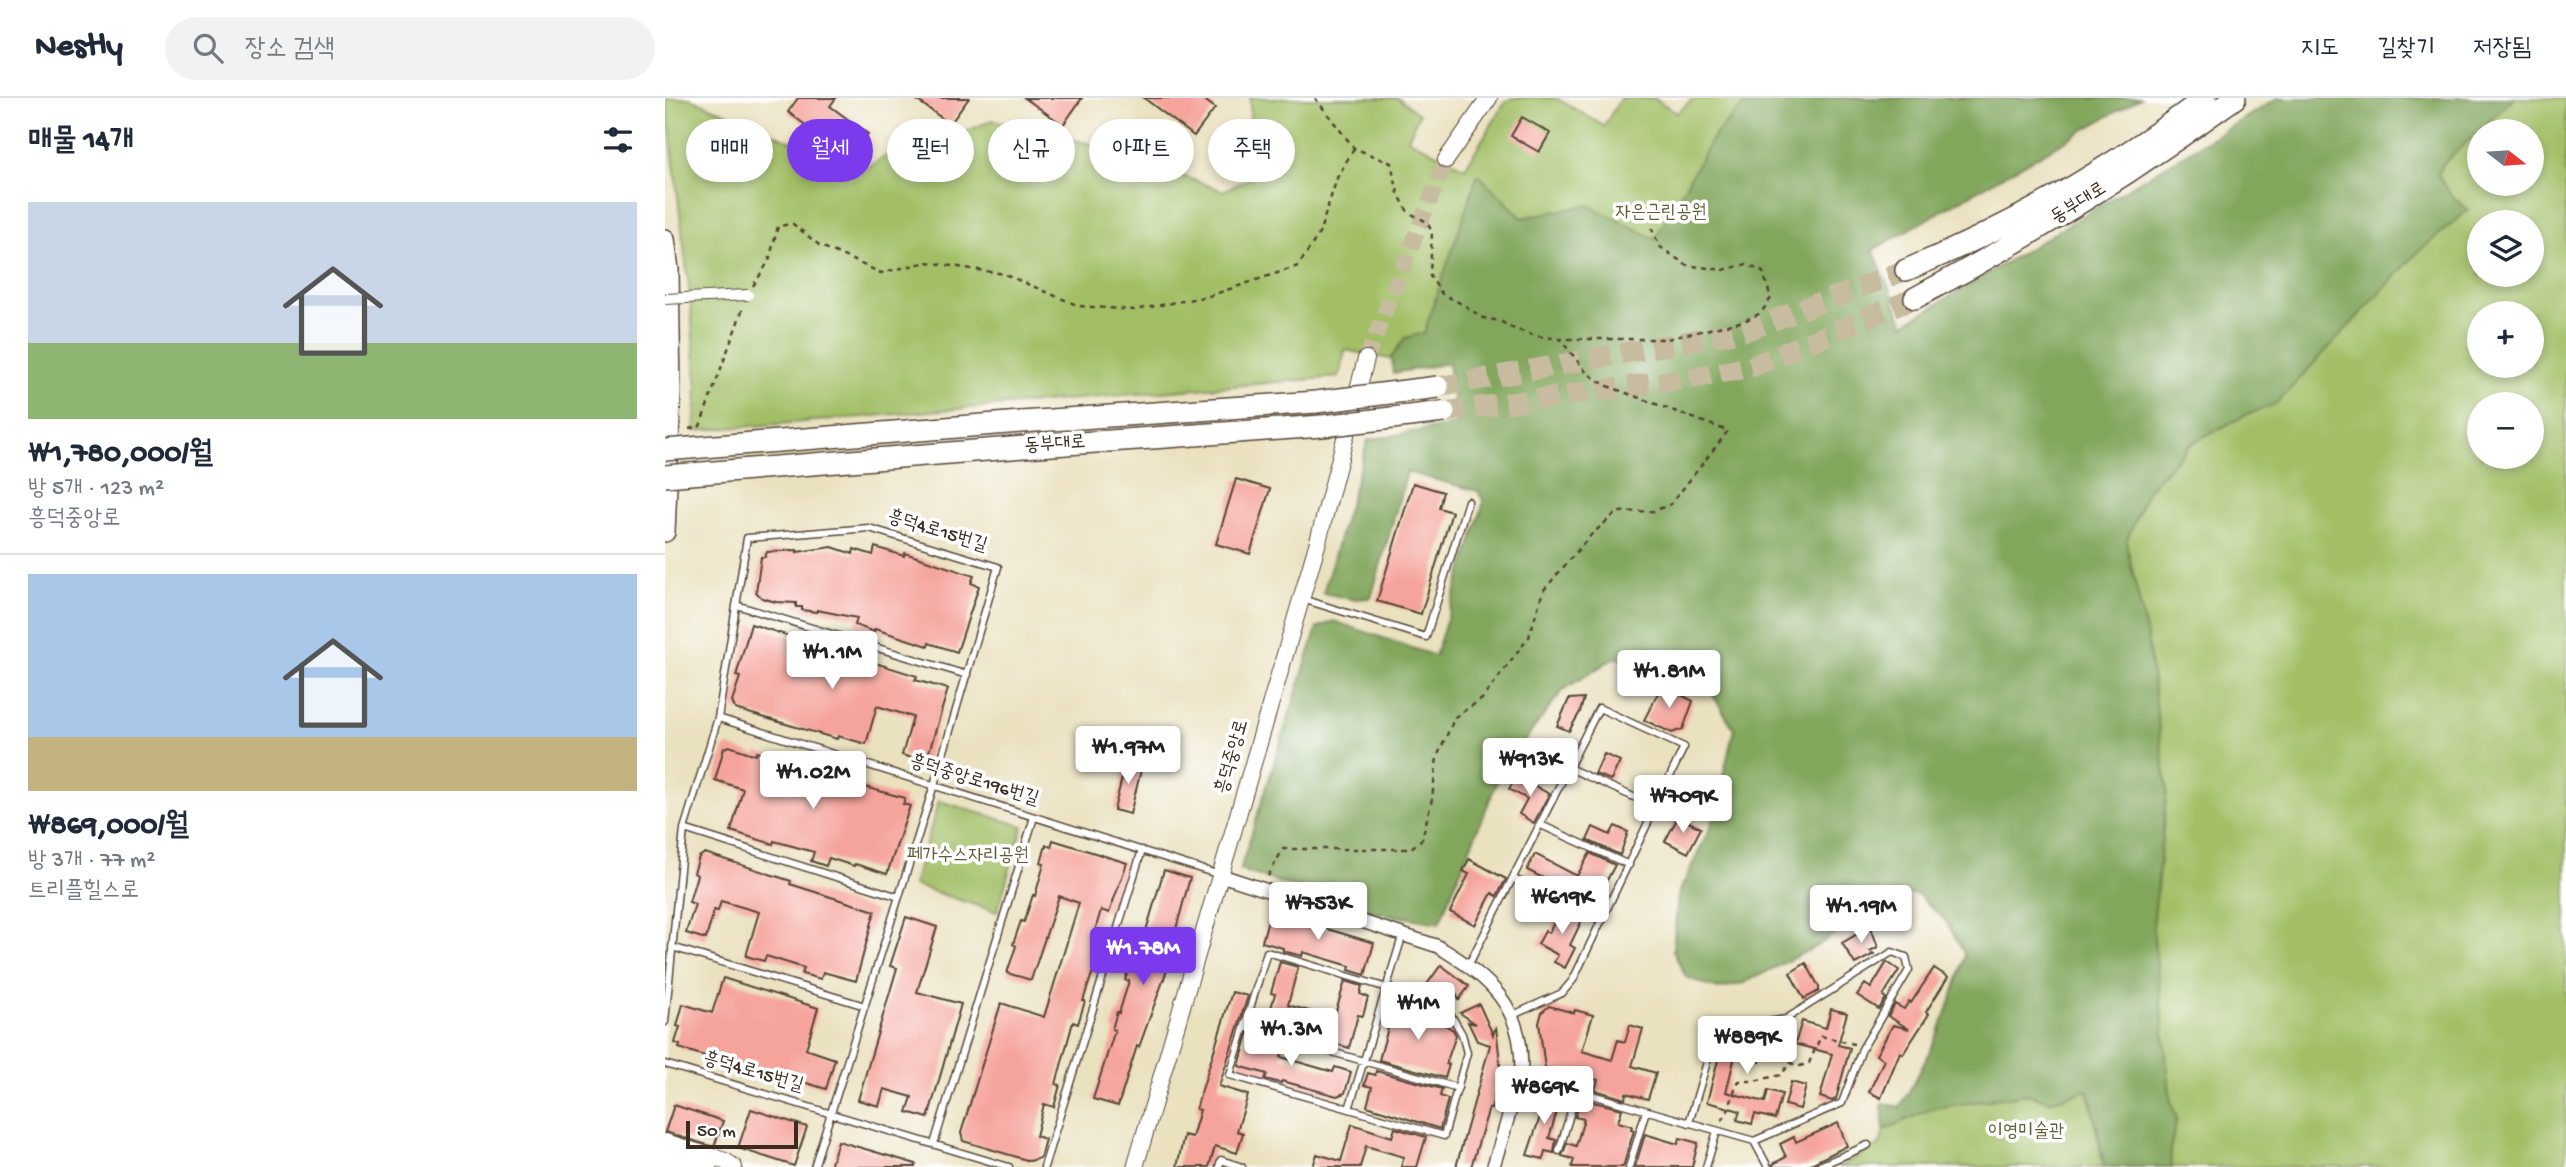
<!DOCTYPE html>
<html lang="ko">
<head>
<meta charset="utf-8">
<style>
	:root { --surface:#fff; --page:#f2f2f3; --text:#1f2937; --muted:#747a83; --line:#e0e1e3; --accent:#7c3aed }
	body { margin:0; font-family:"Gochi Hand","Poor Story",sans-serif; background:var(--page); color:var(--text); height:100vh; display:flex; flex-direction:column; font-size:26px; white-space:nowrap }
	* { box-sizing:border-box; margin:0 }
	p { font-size:23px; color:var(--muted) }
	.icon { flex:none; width:38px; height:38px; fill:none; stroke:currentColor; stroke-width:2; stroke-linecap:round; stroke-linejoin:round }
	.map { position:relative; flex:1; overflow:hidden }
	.sheet { display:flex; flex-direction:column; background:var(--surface); width:665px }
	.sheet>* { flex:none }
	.top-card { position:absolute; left:21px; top:21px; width:665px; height:63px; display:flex; gap:14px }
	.needle { width:46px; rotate:107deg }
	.buttons { position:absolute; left:1802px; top:21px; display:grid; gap:14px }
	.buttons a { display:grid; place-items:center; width:77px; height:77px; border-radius:50%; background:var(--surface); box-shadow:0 4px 10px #0003; font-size:35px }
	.scale { position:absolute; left:21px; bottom:18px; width:112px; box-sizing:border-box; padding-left:7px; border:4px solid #3b2a1e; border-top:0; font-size:19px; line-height:24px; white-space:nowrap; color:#3b2a1e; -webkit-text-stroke:5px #fff; paint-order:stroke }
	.price { position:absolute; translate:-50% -60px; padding:0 16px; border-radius:7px; background:#fff; color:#222; font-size:23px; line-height:46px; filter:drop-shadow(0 2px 4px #0008) }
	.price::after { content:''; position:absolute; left:50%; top:42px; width:21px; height:16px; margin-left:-10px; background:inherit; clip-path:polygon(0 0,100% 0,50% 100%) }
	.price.active { background:var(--accent); color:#fff }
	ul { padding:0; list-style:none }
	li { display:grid; align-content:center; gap:14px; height:371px; padding:0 28px }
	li+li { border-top:2px solid var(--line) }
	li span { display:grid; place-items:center; height:217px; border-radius:0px; color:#555 }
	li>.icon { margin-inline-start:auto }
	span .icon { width:126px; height:126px; fill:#fffc; stroke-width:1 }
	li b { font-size:30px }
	h2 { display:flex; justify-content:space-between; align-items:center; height:84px; padding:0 28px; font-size:30px }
	.pill { padding:0 24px; border-radius:32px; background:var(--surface); box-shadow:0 4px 10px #0003; font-size:24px; line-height:63px }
	.pill.active { background:var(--accent); color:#fff }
	header { display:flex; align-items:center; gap:42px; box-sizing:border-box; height:98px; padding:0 35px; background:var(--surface); border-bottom:2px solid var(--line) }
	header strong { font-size:33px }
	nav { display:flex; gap:38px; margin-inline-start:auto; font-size:24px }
	.search { width:490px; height:63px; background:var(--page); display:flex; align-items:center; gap:18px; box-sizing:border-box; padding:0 24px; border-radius:38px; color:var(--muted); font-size:26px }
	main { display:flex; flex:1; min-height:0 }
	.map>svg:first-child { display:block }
	.green { fill:#a2bf66; stroke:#6e7442; stroke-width:2; fill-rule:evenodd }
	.forest { fill:#81a65b; stroke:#5e683c; stroke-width:2 }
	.building { fill:#f5a49c }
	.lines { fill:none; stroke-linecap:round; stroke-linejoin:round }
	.tertiary-tunnel { stroke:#c7bc9f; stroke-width:16; stroke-dasharray:16 8; stroke-linecap:butt }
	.trunk-tunnel { stroke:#c7bc9f; stroke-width:21; stroke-dasharray:21 10; stroke-linecap:butt }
	.service-casing { stroke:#554536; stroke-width:9 }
	.minor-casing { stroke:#554536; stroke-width:15 }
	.tertiary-casing { stroke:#554536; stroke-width:18 }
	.primary-casing { stroke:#554536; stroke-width:22 }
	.trunk-casing { stroke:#554536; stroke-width:24 }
	.path { stroke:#554536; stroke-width:2.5; stroke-dasharray:5 5; stroke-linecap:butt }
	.service { stroke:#fff; stroke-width:6 }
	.minor { stroke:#fff; stroke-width:12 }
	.tertiary { stroke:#fff; stroke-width:16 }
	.primary { stroke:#fff; stroke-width:19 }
	.trunk { stroke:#fff; stroke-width:21 }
	.pedestrian-bridge-casing { stroke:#554536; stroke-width:12; stroke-linecap:butt }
	.trunk-bridge-casing { stroke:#554536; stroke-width:24; stroke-linecap:butt }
	.pedestrian-bridge { stroke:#fff; stroke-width:10 }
	.trunk-bridge { stroke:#fff; stroke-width:21 }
	.labels { text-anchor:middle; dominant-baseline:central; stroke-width:7; stroke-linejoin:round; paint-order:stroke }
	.street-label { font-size:19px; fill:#3b2a1e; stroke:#fff }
	.park-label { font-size:19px; fill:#5f5e37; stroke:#fff }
</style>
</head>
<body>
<header>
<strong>Nestly</strong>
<div class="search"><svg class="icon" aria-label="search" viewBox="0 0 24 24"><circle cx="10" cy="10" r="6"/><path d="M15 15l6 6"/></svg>장소 검색</div>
<nav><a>지도</a><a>길찾기</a><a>저장됨</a></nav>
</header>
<main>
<section class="sheet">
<h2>매물 14개<svg class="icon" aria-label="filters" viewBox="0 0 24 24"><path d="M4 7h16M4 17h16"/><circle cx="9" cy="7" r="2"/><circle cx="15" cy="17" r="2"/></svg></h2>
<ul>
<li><span style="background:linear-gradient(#c9d6e8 65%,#8fb573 0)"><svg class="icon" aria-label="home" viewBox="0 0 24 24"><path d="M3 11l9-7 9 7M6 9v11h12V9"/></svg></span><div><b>₩1,780,000/월</b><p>방 5개 · 123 m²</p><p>흥덕중앙로</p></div></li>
<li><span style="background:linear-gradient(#a9c7e8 75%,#c2b280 0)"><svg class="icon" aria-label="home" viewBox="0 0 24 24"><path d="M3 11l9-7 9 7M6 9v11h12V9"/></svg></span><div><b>₩869,000/월</b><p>방 3개 · 77 m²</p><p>트리플힐스로</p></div></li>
</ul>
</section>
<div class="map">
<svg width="1901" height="1069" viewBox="0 0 1901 1069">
	<rect width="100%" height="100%" fill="#fff"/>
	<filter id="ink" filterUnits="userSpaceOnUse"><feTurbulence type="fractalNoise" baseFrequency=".0143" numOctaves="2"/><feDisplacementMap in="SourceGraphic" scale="14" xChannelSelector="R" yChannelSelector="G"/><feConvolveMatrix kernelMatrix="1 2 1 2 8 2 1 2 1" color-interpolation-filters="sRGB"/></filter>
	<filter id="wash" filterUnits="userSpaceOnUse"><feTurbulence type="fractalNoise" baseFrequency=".00686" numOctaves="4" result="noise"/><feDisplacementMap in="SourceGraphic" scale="28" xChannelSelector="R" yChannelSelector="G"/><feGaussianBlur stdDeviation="1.57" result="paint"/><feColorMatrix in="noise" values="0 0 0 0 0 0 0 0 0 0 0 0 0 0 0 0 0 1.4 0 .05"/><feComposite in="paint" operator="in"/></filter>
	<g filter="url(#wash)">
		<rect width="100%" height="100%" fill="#eae1bf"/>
		<path class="green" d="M1,0H25L196,73L235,50L283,42L327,22L441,50L558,93L586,80L585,0H733L754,16L743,41L800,70L840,5L846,0H891L939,28L956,0H989L1012,15L1029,0H1457L1159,173L740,240L725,261L680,252L674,279L29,333L32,292L25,198Z
			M1834,0H1901V1069H1502L1425,429ZM1815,33H1867V86H1815ZM1815,124H1867V177H1815ZM1815,215H1867V268H1815ZM1815,306H1867V359H1815Z
			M274,703L358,728L332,814L248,787Z
			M1423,992L1439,1069H1173L1215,1047L1219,1032L1267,1010L1364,996L1384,1003Z"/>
		<path class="forest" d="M1085,0H1475L1208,152L1239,226L1613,0H1849L1778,66L1773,77L1786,97L1803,112L1753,154L1611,306L1581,317L1527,345L1482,393L1461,444L1482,538L1502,692L1488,830L1506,1004L1512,1021L1505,1052L1507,1069H1439L1432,1029L1423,992L1384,1003L1364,996L1268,1010L1219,1032L1217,1005L1235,1009C1264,962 1286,910 1300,857L1281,823L1253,797L1223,794L1154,847L1079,885L1053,891L1021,879L1008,853L1013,797L1047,726L1069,631L1040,584L951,559L898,592L837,672L774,825L714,815L575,772L652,530L669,523L770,558L819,404L813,393L742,374L706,500L687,501L658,495L703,342L792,326L783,265L728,275L727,259L740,240L759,235L813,76L857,120L923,107L990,141L1048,39Z"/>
		<g id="blocks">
			<path class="building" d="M133,0H171L165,8L203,36L185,60L123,14Z
				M249,0H304L285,26Z
				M360,0H417L398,27Z
				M479,0H537L550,10L529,38Z
				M857,19L885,35L874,54L846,38Z
				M571,381L605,391L585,456L551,446Z
				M748,385L778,394L774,410L787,414L756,516L712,503Z
				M167,449L188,456L189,451L208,457L210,449L239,458L240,455L309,478L306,485L314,488L292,554L264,545L263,548L210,531L209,534L190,527L192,520L152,512V514L137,512V509H131V505L111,504L97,500L91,494L96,459H100L102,454L132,452V454Z
				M86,526L252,578L250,582L283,591L261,664L237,657L248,619L212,608L201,646L173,638L172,641L70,611L67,603L75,579L71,578Z
				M997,587L1028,603L1018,631L1007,635L979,622Z
				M919,600L915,614L904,633L892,628L904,601Z
				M64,648L91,657L92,654L110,659L109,662L140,672L141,669L160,675L159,678L240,700L238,706L245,708L222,776L190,766L189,768L164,760L161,768L146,763L149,754L109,743L108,746L66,733L78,691L50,682L59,650Z
				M939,656L955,663L946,682L930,676Z
				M462,660L478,664L465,716L449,712Z
				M852,678L884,696L869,725L854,716L862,701L844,691Z
				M1013,719L1036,730L1023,755L1000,743Z
				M950,728L963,734L955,757L922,742L928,729L945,737Z
				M388,742L462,765L444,815L436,812L427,843L437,846L418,903H420L413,926L408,924L391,986L395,987L389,1009L379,1006L371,1038L380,1041L375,1060L365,1063L298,1043L296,1035L336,905L379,919L414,805L394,798L366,882L342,875L351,848L348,846L356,823L359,824L368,797L370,798L379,766L376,765L381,747L386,749Z
				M40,755L126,783L125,786L210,813L191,883L158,874L156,881L137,876L139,870L101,858L99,863L81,858L94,814L56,803L53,813L49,812L41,841L21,835L30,806L24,804L32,777L29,775L34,759Z
				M925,755L950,767L932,801L937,803L932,814L880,790L884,783L862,772L870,756L912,778Z
				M804,761L841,781L832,798L827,795L810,827L785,814L804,776L798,773Z
				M499,772L525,780L500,871L502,872L474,949L472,948L453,1008L428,1001L450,932L447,931L452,914L454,915L464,883L460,882L467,861L472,863Z
				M896,810L918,820L905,847L910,850L900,870L889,864L893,857L873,846L880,833L884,835Z
				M605,814L709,845L700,877L684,872L685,868L638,854L637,858L618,853V850L597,844Z
				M241,819L272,829L252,894L296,906L263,1020L242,1014L247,999L219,991L214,1008L193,1002L232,870L225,868Z
				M1205,827L1213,849L1205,853L1209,856L1190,866L1177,845L1194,835L1192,833Z
				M615,864L633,869L623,907L669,920L680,883L697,888L695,896L703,899L698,918L693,917L684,950L655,941L654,944L587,925L589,917L603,921L610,896L606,895Z
				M1222,864L1234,872L1218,898L1221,900L1214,911L1192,897L1200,886L1206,890Z
				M1141,865L1154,889V893L1139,901L1125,875Z
				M776,867L804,888L794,902L786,886L776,900L760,889Z
				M1269,870L1283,879L1261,914L1264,916L1238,956L1235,954L1216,1000L1204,994L1219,962L1211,957L1228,927L1244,931L1223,918L1230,906L1239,911L1244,903L1246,905Z
				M58,880L153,910L141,951L170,961L161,991L132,982L131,986L53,967L42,963L43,959L14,950L15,947L10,945L15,929L12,928L18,906L47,915Z
				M567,894L583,898L554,988L583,997L572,1033L578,1035L572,1055L550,1048L544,1069H512L519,1037L527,1039L535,1012L531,1011Z
				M731,902L746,907L744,911L768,919L788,932L791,937L781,966L784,967L780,980L714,962Z
				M814,906L828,937L831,928L836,975L826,1011L824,1010L806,1069H791L825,947L812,943L803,924L811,926L795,915Z
				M884,908L909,915L910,912L928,917L917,953L947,962L953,942L960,944L965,927L978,931L967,968L991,975L983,1001L961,995L960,1001L930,992L933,982L908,975L907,979L880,970L874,925L877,914Z
				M1166,911L1182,915L1173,947L1185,950L1171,1001L1167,1003L1155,999L1167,956L1130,946L1137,923L1161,930Z
				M1111,933L1127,937L1120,960L1098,954L1095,964L1070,958L1061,994L1100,1004L1103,992L1117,996L1110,1021L1090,1016L1087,1026L1072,1022L1075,1013L1042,1004L1059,939L1084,945L1086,937L1109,943Z
				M583,936L620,947L616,959L668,974L670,969L686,974L680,995L672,998L617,983L616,985L600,981L602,976L574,968Z
				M711,973L777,991L775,998L783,1001L775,1031L702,1008L707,989L699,987L703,975L710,977Z
				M1126,984L1141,988L1135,1011L1120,1007Z
				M871,993L890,998L894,1006L884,1040L891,1042L889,1055L880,1053L878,1061L862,1057L878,1010L867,1007Z
				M916,1001L957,1011L953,1024L967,1028L966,1031L969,1032L958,1069H907L909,1061L897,1058L902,1045L911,1048L919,1021L910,1019Z
				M9,1007L58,1023L49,1049L0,1034Z
				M86,1011L142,1029L129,1068L73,1050Z
				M1173,1025L1182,1048L1140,1069H1109L1108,1066L1121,1059L1115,1046L1129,1039L1131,1044Z
				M687,1026L727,1039L730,1030L761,1039L752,1069H736L739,1059L701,1048L695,1069H648L652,1056L676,1063Z
				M980,1036L1013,1046L1015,1040L1033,1045L1027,1069H970Z
				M173,1043L251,1066L250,1069H165Z"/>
		</g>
	</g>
	<g filter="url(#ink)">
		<use href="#blocks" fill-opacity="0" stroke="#554536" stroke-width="2"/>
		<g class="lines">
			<path class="tertiary-tunnel" d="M701,261L781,62"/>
			<path class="trunk-tunnel" d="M773,289L1080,233L1241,172
				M779,314L1033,279L1086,269L1250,200"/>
			<defs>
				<path id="service" d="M637,501L761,539L803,403
					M71,507L302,577
					M53,620L555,777
					M904,670L991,709
					M876,727L964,767
					M19,731L234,799
					M849,781L937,823
					M7,849L200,908
					M602,854L759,901L787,919L797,936L802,955L779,1038L565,977Z
					M804,866L934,610L1019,649L908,882L897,895L848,917
					M0,924L19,731L53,620L82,440L204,430L333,469L269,687L149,1069
					M579,929L793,990
					M0,966L344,1069
					M856,977L1089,1043L1177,1005L1197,951L1244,872L1241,859L1227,854L1121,921L1056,932L1048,944L1024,1025
					M684,1011L738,836
					M1089,1043L1103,1069
					M269,1046L369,719
					M894,1053L912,993
					M379,1069L477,752
					M554,1069L556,1062L577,1069
					M964,1069L981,1013
					M1041,1069L1052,1033
					M1152,1069L1203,1047"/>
				<path id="minor" d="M555,777L772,848C824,878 860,910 856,975C855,985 850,997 847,1006C841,1027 835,1048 828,1069"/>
				<path id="tertiary" d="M781,62L824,0
					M0,1044L60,1063L69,1069
					M0,1056L43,1069
					M0,1068L4,1069
					M470,1069L652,447L701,261"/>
				<path id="primary" d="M0,141L4,172L6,295L0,434"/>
				<path id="trunk" d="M1241,172C1349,128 1447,70 1540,0
					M1250,200C1362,141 1468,74 1570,0
					M356,324L651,304
					M359,349L657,328"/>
			</defs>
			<use href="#service" class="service-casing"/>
			<use href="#minor" class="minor-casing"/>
			<use href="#tertiary" class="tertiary-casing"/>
			<use href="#primary" class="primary-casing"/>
			<use href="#trunk" class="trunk-casing"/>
			<path class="path" d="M650,0L689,50L726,65L733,95L743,114L762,124L767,134L765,178L777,196L799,207L818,220L835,223L847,230L871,238L895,241H1002L1079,223L1096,215L1106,200L1098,174L1082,166L1058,172L1021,167L994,148L985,126
				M88,188L104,163L113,128L128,126L154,147L216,175L262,164L339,176L414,208L469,212L544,198L633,168L654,136L672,80L689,50
				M24,331L35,328L78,210
				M603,778L618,751H745L757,741L767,701L772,659L790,619L817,601L864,539L878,493L926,437L952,414L989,413L1006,406L1063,333L940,287L922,275L895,241
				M1057,1022C1067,1012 1066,995 1074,983H1089L1116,977L1125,965L1135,968L1144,965L1156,938L1189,946"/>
			<use href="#service" class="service"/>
			<use href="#minor" class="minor"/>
			<use href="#tertiary" class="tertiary"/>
			<use href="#primary" class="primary"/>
			<use href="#trunk" class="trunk"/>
			<defs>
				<path id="pedestrian-bridge" d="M0,201L83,197"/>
				<path id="trunk-bridge" d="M651,304L773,289
					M657,328L779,314
					M0,352L356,324
					M0,378L359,349"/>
			</defs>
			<use href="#pedestrian-bridge" class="pedestrian-bridge-casing"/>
			<use href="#trunk-bridge" class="trunk-bridge-casing"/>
			<use href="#pedestrian-bridge" class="pedestrian-bridge"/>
			<use href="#trunk-bridge" class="trunk-bridge"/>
		</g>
	</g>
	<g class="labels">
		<g class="street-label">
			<text transform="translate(1414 106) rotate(-32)">동부대로</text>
			<text transform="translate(390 347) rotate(-4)">동부대로</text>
			<text transform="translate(272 434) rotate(17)">흥덕4로15번길</text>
			<text transform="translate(568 659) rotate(-74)">흥덕중앙로</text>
			<text transform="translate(309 683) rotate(17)">흥덕중앙로196번길</text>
			<text transform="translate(88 975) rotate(16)">흥덕4로15번길</text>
		</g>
		<g class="park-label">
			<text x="996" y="115">자은근린공원</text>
			<text x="303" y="758">페가수스자리공원</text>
			<text x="1361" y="1034">이영미술관</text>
		</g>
	</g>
</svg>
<div class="buttons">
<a><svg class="needle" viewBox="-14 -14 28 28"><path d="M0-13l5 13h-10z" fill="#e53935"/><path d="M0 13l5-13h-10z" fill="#747a83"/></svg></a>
<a><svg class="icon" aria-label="layers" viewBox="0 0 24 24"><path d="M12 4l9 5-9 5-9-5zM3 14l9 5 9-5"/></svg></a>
<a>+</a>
<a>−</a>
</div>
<div class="scale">50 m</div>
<b class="price" style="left:167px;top:593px">₩1.1M</b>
<b class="price" style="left:1004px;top:612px">₩1.81M</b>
<b class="price" style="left:463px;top:688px">₩1.97M</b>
<b class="price" style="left:865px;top:700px">₩913K</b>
<b class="price" style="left:148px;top:713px">₩1.02M</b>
<b class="price" style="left:1018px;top:737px">₩709K</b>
<b class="price" style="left:897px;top:838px">₩619K</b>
<b class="price" style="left:653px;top:844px">₩753K</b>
<b class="price" style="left:1196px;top:847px">₩1.19M</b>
<b class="price active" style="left:478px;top:889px">₩1.78M</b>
<b class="price" style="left:753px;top:944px">₩1M</b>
<b class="price" style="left:626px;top:970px">₩1.3M</b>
<b class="price" style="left:1082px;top:978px">₩889K</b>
<b class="price" style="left:879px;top:1028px">₩869K</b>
<div class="top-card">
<a class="pill">매매</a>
<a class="pill active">월세</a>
<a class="pill">필터</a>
<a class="pill">신규</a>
<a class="pill">아파트</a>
<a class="pill">주택</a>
</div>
</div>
</main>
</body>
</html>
